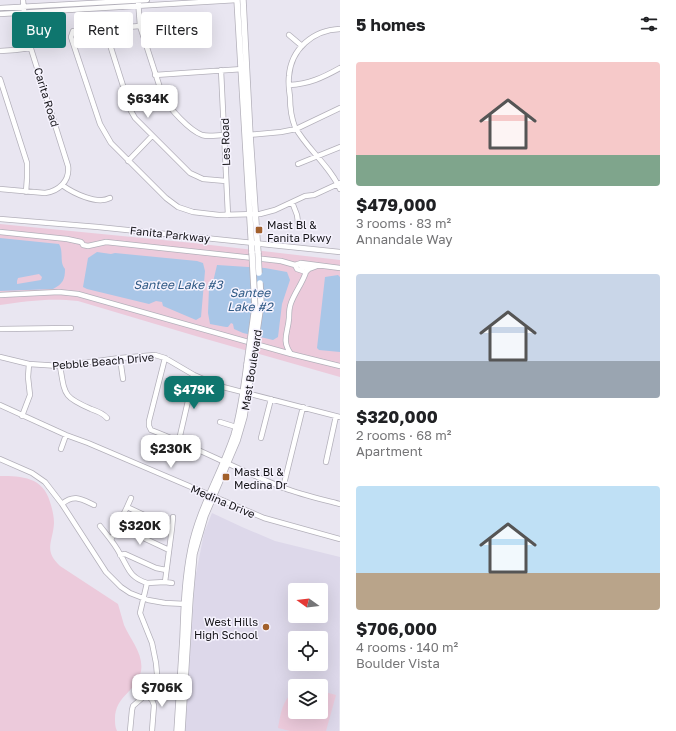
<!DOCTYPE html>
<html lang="en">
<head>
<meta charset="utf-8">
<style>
	:root { --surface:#fff; --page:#f6f6f6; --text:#202124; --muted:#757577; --accent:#0f766e }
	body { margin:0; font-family:"Golos Text",sans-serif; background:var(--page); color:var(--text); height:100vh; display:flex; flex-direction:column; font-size:15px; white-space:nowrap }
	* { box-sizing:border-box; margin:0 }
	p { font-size:13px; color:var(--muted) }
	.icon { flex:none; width:22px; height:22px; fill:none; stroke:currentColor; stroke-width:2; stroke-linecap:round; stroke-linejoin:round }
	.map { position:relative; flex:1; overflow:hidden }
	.side { display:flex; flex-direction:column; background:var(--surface); width:336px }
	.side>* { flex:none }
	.guide { position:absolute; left:12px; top:12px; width:268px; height:36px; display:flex; gap:8px }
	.needle { width:26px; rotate:285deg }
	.buttons { position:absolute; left:288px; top:583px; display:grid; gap:8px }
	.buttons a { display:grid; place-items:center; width:40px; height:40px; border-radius:4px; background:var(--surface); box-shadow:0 4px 16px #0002; font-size:20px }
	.price { position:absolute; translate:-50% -34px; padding:0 9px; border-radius:8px; background:#fff; color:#222; font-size:13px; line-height:26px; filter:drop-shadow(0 1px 2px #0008) }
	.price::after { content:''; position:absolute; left:50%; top:24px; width:12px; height:9px; margin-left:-6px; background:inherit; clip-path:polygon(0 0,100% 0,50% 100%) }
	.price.current { background:var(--accent); color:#fff }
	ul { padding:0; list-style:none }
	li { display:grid; align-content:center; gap:8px; height:212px; padding:0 16px }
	li span { display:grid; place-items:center; height:124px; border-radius:4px; color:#555 }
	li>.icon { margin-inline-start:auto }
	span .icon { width:72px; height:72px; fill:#fffc; stroke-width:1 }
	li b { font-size:17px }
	h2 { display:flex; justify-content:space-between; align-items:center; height:48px; padding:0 16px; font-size:17px }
	.chip { padding:0 14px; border-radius:4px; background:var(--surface); box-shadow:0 4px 16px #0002; font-size:14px; line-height:36px }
	.chip.current { background:var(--accent); color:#fff }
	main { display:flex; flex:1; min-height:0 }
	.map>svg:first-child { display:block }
	.built { fill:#ddd8ea; fill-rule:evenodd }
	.green { fill:#eccadb }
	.water { fill:#a9c6e7; fill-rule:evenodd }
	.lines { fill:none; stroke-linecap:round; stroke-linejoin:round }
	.minor-casing { stroke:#b3b0ba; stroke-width:6 }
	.major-casing { stroke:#b3b0ba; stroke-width:7 }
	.minor { stroke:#fff; stroke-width:4.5 }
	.major { stroke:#fff; stroke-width:5.5 }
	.major-bridge-casing { stroke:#b3b0ba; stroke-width:7; stroke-linecap:butt }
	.major-bridge { stroke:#fff; stroke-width:5.5 }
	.poi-dot { fill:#a2602c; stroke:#f6f3fe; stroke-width:1.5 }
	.labels { text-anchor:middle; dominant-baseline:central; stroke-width:3; stroke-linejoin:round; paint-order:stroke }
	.street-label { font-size:11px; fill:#151418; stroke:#f6f3fe }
	.poi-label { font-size:11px; fill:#151418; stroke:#f6f3fe; text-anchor:start }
	.water-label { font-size:12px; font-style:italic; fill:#305a85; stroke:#f6f3fe }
</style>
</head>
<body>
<main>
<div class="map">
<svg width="340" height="731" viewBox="0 0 340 731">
	<rect width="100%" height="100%" fill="#e9e6f1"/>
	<path class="built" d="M212,513L242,527L275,541L340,557L339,731H185L195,579L204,533ZM295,590H321V616H295ZM295,638H321V664H295ZM295,686H321V712H295Z"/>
	<path class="green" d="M0,224L193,243L340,260V377L199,337L78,301C49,298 28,301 0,305Z
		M0,476C22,476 43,477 50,502C52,508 54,516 54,523C53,542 43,550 60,566L118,604C120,611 122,618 124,625C130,639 144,654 141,671C137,692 115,695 115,719C115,723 115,727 117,731H0Z
		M295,691V712H321V691L336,695L326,731H290L278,728C281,713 282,700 295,691Z"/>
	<path class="water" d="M0,238L59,244C64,252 59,262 65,269C65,279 63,284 53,289L0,291ZM39,274L42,277L41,280L17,284V281L18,278Z
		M97,252L111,254L115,253L197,261L203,263L205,271L201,317L196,320L163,306L162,302L156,301L149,304L87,289L83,287L88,258Z
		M217,265L265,268L287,272L290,280L282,304L278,337L273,340L243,333L234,329L233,324L231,323L228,327H226L210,324L208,313L209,288L213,282Z
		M338,275L340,277V352L319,350L317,348L325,277Z"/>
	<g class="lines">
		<defs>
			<path id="minor" d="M138,0L140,26L163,97C170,109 189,130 202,135C209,137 217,135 224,135
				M0,8L147,0
				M0,14L237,0
				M140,26L76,31H73L71,37L100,124L111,143L166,198L178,207L193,212L219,215L260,214L275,210L305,196L314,195L340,183
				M105,29L131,111L135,118L190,173L203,179L226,181
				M340,29C313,30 291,49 289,76C288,83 289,90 290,97C290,108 291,117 295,127C307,149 330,166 340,189
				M289,35L302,46
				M0,51L15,50L31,48
				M221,70L228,215
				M155,75L243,69
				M0,79L27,163V178L26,192
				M289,85C309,84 322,78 340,68
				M248,135L281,132L296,129L340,108
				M128,161L152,136
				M298,164L340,147
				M62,185C73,193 97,205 110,198
				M0,189L45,193C59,191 70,181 68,166L26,33L23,0
				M292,202L297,215L298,222
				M0,219L98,227L340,252
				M0,232L67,239L81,242L82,243L83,245L88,246L106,242L281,261L295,265L301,263L340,268
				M299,264C303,268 308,267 312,265
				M295,265L297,269L306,272C302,284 295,292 291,303C289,308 289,313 289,318C288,333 281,340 291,354L340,366
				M306,272L309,269L317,266
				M0,295L59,292L78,294L291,354
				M0,329L71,328
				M0,357L29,364L60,366L120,358L155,355L165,358L194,375L219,386L340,417
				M120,358L123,379
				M165,358L149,421V426L151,430C196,447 238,470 284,488C302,495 321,499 340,504
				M60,366C65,395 63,397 91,409C97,411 103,413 107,418
				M0,405L66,435L88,443L264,518L340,539
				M22,416L30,395L28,377L29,364
				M220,422L236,427
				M261,438L271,399
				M179,440L194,375
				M61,449L66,435
				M0,459L32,473L45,482L62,504L106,572L121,587L130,593L148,600L165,603L186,604
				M326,462L336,416
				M283,488L303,407
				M62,504C74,494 81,499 94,505
				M127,507L131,498
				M100,526C107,535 115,544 120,554C129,569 129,577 147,583L140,613L152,643L156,663L157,674L154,684L150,691L133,706L132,710L130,731
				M118,526L169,550
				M172,528L173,517
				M111,540L127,507L172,528L165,582L147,583
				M120,555L125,554L156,568L166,570
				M165,582L172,583
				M147,695L152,700L154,705L152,731"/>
			<path id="major" d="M237,0L252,253
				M243,0L250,135L258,253
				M177,731C179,700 181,668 183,637C184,608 185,578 191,549C199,509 221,474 234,435C241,412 244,388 247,364
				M182,731L190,599L194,554L205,516L237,441L244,417L252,365"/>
		</defs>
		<use href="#minor" class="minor-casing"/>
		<use href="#major" class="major-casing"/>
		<use href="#minor" class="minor"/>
		<use href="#major" class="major"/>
		<defs>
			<path id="major-bridge" d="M258,253L259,273
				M247,364L255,307L252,253
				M252,365L261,304L260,283"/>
		</defs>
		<use href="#major-bridge" class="major-bridge-casing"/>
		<use href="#major-bridge" class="major-bridge"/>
	</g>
	<g class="poi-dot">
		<rect x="255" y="226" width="8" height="8" rx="2"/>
		<rect x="222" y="473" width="8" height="8" rx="2"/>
		<circle cx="266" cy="627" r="4"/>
	</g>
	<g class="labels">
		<g class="street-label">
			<text transform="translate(47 97) rotate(73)">Carita Road</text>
			<text transform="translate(225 142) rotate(-92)">Les Road</text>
			<text transform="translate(170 234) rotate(6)">Fanita Parkway</text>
			<text transform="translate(103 361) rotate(-5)">Pebble Beach Drive</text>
			<text transform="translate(251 370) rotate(-81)">Mast Boulevard</text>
			<text transform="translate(223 501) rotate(23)">Medina Drive</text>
		</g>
		<g class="poi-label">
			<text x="267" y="224">Mast Bl &amp;<tspan x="267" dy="13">Fanita Pkwy</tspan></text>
			<text x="234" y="471">Mast Bl &amp;<tspan x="234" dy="13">Medina Dr</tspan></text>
			<text x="258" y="621" text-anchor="end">West Hills<tspan x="258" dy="13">High School</tspan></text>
		</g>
		<g class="water-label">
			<text x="178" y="284">Santee Lake #3</text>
			<text x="250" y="292">Santee<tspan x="250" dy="14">Lake #2</tspan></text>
		</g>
	</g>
</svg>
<div class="buttons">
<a><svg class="needle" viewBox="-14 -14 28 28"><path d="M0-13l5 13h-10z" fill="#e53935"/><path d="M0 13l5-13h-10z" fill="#757577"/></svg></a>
<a><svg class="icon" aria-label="locate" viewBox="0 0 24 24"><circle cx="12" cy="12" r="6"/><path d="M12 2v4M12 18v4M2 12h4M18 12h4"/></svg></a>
<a><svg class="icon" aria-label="layers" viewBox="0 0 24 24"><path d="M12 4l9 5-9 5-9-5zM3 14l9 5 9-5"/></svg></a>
</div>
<b class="price" style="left:148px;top:119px">$634K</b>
<b class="price current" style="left:194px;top:410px">$479K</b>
<b class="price" style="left:171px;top:469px">$230K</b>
<b class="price" style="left:140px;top:546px">$320K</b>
<b class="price" style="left:162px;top:708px">$706K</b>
<div class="guide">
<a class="chip current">Buy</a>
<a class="chip">Rent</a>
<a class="chip">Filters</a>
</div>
</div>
<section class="side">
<h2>5 homes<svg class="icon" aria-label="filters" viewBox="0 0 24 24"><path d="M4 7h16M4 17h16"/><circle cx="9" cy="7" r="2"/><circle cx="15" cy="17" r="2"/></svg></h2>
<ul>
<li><span style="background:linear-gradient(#f6c9c9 75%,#7fa58c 0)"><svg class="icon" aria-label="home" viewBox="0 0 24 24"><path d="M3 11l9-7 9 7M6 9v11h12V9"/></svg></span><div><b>$479,000</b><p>3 rooms · 83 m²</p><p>Annandale Way</p></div></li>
<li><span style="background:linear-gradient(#c9d6e8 70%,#9aa5b1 0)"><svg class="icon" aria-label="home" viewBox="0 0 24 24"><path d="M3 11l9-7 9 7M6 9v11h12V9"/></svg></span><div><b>$320,000</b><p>2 rooms · 68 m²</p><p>Apartment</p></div></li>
<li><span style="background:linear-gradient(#bfe0f5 70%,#b9a48a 0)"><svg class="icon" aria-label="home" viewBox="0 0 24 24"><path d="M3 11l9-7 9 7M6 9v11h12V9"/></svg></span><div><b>$706,000</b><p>4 rooms · 140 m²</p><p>Boulder Vista</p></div></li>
</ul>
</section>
</main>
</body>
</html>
